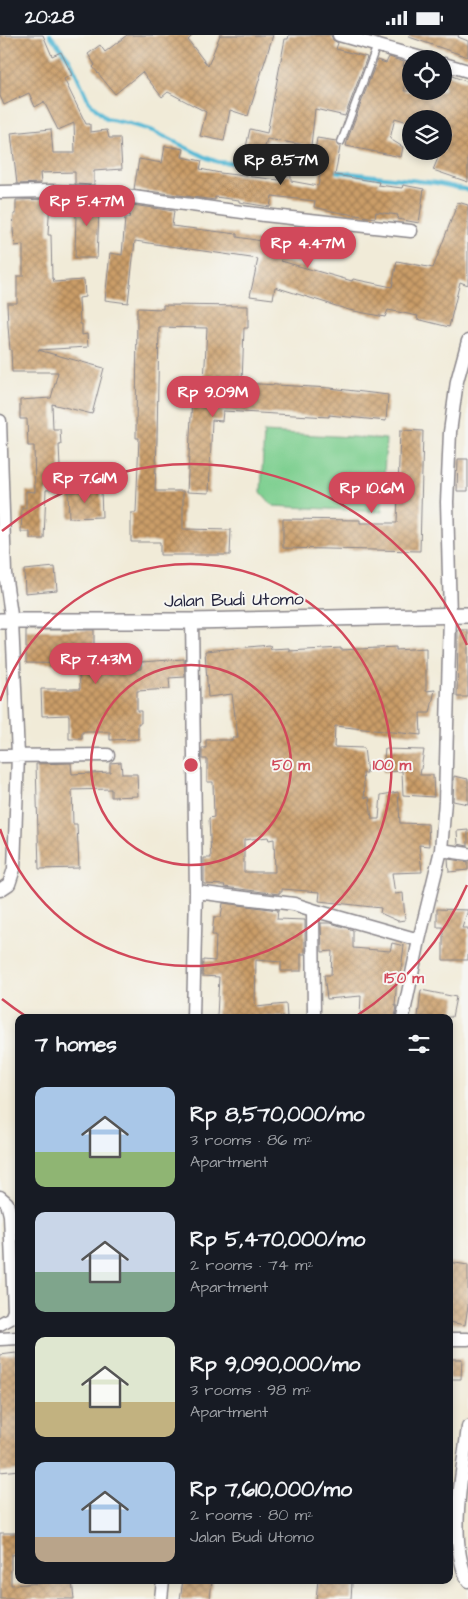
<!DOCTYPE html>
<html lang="en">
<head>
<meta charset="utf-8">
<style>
	:root { --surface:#171b24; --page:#242831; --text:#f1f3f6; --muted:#9ea1a6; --accent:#d1495b }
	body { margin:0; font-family:"Architects Daughter",sans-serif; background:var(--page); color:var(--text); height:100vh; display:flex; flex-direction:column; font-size:19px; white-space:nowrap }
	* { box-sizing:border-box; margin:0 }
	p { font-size:16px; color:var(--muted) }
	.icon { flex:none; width:28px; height:28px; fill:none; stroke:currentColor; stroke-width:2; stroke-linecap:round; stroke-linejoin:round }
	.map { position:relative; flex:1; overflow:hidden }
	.details { position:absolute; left:15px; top:979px; width:438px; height:570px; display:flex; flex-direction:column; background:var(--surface); border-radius:10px; box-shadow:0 2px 8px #0003 }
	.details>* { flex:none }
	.tools { position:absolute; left:402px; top:15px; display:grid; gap:10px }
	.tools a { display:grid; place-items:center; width:50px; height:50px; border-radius:50%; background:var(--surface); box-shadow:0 2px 8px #0003; font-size:25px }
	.price { position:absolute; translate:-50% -42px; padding:0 11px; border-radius:18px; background:var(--accent); color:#fff; font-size:16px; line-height:32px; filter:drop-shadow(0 1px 2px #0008) }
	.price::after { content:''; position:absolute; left:50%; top:30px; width:15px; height:11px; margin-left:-8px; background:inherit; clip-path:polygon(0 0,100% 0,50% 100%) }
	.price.selected { background:#222; color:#fff }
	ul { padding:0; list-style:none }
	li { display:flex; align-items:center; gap:15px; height:125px; padding:0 20px }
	li span { display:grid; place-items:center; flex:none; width:140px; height:100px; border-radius:10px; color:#555 }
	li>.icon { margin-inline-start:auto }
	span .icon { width:60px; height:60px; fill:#fffc; stroke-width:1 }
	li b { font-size:21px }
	h2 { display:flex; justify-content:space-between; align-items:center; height:60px; padding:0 20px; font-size:21px }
	.status { display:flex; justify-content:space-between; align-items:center; height:35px; padding:0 25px; background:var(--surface); direction:ltr }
	.status svg { height:14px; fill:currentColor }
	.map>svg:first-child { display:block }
	.pitch { fill:#7ecf90; stroke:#507866 }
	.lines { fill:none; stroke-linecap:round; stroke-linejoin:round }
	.stream { stroke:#58bad6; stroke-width:4 }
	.building { fill:url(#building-cross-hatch); fill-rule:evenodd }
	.service-casing { stroke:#8a868a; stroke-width:9 }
	.minor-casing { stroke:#8a868a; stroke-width:15 }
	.tertiary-casing { stroke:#8a868a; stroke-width:18 }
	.service { stroke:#fff; stroke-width:6 }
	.minor { stroke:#fff; stroke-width:12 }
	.tertiary { stroke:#fff; stroke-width:15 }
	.ring { fill:none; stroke:#d1495b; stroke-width:2.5 }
	.labels { text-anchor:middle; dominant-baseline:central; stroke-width:4; stroke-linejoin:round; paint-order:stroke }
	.street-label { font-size:18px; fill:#22223b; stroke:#f6f6f2 }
	.centre { fill:#d1495b; stroke:#f6f6f2; stroke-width:2.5 }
	.ring-label { font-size:15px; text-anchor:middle; font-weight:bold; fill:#d1495b; stroke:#f6f6f2; stroke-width:4; stroke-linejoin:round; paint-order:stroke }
</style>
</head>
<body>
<div class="status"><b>20:28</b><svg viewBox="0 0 49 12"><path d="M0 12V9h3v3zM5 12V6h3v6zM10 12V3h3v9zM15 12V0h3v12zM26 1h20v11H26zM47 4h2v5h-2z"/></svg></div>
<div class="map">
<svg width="468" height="1564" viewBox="0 0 468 1564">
	<defs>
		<pattern id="building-cross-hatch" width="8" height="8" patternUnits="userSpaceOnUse" patternTransform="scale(1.25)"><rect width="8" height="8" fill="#ca9d68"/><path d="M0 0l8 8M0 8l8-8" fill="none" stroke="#a48057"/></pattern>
	</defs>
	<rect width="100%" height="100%" fill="#f6f6f2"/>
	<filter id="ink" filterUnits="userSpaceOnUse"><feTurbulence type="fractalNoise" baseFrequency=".02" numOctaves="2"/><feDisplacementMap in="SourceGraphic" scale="10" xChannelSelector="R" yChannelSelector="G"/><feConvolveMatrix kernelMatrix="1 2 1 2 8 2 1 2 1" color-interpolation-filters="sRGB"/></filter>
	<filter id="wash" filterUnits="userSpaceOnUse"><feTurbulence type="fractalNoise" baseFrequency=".0096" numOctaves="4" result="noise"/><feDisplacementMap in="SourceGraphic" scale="20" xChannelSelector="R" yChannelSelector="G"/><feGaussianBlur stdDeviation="1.12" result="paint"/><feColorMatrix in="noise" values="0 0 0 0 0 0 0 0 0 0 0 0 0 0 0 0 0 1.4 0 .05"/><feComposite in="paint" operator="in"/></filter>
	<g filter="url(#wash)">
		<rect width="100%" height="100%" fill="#f1ebd8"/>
		<path class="pitch" d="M264,397L386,404L382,477L273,471L261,457Z"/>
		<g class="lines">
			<path class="stream" d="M50,0L70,25L89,67L106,84L126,88L153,96L207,123L218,127L325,135
				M332,136L436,148L468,155"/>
		</g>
		<g id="blocks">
			<path class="building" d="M0,0H43L52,21L61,17L72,40L64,44L86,89H90V97L107,95L109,103H120L122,134L94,136V150L75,149V137L40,138L41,148L17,149L11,98L51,94L53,118H75L74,88L58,95L44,67L35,72L29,58L4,70L0,61Z
				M127,0H193L188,5L208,31L220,0H273L248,81L230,75L224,106L200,101L206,77L168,57L162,62L142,37L115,59L93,32L95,30L88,19L100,10L105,17Z
				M289,0H331L333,5L338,8L336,14L367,22L345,81L315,74L311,111L267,104L264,116L246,112L250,94L267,98L285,4H288Z
				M409,0H459L458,2L468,6V22L409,2Z
				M389,22L404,27L403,31L410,32L404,56H444V38L468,47V147L433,135L441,116H444V111L450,98L444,97V84H411V88L395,83L390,104L403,112L401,122L346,111L348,103L377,25L386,28Z
				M317,103L336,106L337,110L340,112L335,140L379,147L378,150L402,153L403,150L424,154L419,188L397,184L398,180L376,177L375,183L336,177L314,172L315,166L272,161L270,172L239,167V165L215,162V165L134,154L139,124L162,128L165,111L184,114L182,122L202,126L200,134L220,138L279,145L280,140L291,141V146L318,151L323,125L314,123Z
				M50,164L48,200H51L52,243H53L54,247L84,245L85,262L79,263L80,289H82V300L87,299L88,312L38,315L104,333L92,379L52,369L53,394H60L61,410H59L61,454L46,455L44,504H30V497H21L22,473H26V456L35,457L34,411H28L27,384H20V365L51,363L58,337H12L11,315H10L8,291L7,268H17V241H23V210L15,211L13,195L14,179H16V165Z
				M72,165L104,166L105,175L99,176L97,223H75L76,178H73Z
				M458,167L468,170V250L460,247L449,292L417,284L418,281L388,275L385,282L349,275L275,252L273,264L250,261L258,224L135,206L128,268L105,265L110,218L122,220L125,183H129L132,170L174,176L172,191L237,199V202L262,206L263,202L286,206L281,226L352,246L353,244L392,252L397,226L433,233Z
				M163,270L248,271V293H244L242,348L330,353L388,360L386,386L329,380V382L223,376L222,386L212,385L209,458L187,457L192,363L203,364L207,293L159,292L157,404L155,456H183V494L231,495L230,520H160V507H131V478H136L139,403H136L137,273L163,274Z
				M400,395L423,396L420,516L283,513V484L360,485V488H397Z
				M458,424H468V456H457Z
				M101,455L102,482L69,483L68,457Z
				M55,532L57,555L25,558L24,535Z
				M26,595H94V636L141,634V627L184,624L185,642L169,643L170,654L137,656V676H141V688H138V704L110,705V697H82V704H69V680L42,681L41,654H80L79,629L26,628Z
				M458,595H468V662H457Z
				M270,610L271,614L289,613V616L341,613V615L396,612V615L426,613V656L435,655L430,678H420L421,700L335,691L334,712L364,713L367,738H363L365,763L369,762L372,784H379L381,760L398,757L400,788L428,789L429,811L419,810L422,837L392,838L395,859L403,858L405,885L398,886L380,878L381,873L319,866L320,857L282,854V857H279V859L224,852L225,850L204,849V823H211L209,783L214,782L213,747H207V724H202V713H206V705H232V703H238L232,659L208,662L205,616ZM268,802L269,805L274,804L275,837H244V805Z
				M385,714L424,715L420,740H433L434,762L403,760L402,736L383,737Z
				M121,727L122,739H137L138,761L111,762V754L72,755L73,789H77L79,833L39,834L36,729L71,728L72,739L110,737V728Z
				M454,741L468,744V769L453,766Z
				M468,795V811L458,809L457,796Z
				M448,824L468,827V835L449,837Z
				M223,868L278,875L277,884L305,885V919H301V936H281V927L256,925L255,968L256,972L286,969L287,982H217L219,942L202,941L203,925L215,926L216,900H212L214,882H221Z
				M437,874L468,875L462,893H468V925H443V892H437Z
				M321,888H331L353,895V913L390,916L392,908L404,911L400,942L397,941L395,971H397L395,982H360L361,961L327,964L324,940H331L332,916L322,917Z
				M421,955L456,962L452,982H418Z
				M449,1227L468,1230V1271L465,1290L449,1287Z
				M16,1318L19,1358V1435L0,1437V1320Z
				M449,1324H462L461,1344H449Z
				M0,1498H19V1519L11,1520V1550L72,1546L74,1564H0Z
				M183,1545H212L210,1564H180Z
				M318,1545L352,1548L351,1564H316Z"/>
		</g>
	</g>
	<g filter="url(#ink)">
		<use href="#blocks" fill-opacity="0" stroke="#8a868a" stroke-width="1"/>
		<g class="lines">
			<defs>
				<path id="service" d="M341,107L377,10"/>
				<path id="minor" d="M339,0L425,24
					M444,29L468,36
					M0,157L50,156L104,158L264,180L411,196
					M0,386L5,538L12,587L18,720L14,834L9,849L0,855
					M192,586L196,857L193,982
					M0,721L108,720
					M441,815L468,819
					M196,857L294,869L313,875L314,982
					M313,875L419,905
					M403,982L419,905L441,815L445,766L450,580L447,467L450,397L457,346L468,306
					M0,1162L7,1168L10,1180L14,1276L11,1283L0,1289
					M0,1304L19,1303
					M449,1304H468
					M468,1392C463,1438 447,1504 468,1546
					M161,1564L163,1545"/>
				<path id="tertiary" d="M0,586H192L468,580"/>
			</defs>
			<use href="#service" class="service-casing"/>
			<use href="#minor" class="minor-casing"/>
			<use href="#tertiary" class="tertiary-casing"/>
			<use href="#service" class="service"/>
			<use href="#minor" class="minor"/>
			<use href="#tertiary" class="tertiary"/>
		</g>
	</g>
	<g class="ring">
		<circle cx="191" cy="730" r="100"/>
		<path d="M0 666A201 201 0 1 1 0 794"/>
		<path d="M467 850A301 301 0 0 1 355 982M27 982A301 301 0 0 1 2 964M2 496A301 301 0 0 1 467 610"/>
	</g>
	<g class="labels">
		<g class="street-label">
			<text transform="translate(234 565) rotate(-1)">Jalan Budi Utomo</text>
		</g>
	</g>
	<circle cx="191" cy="730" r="8" class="centre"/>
	<g class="ring-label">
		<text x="291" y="735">50 m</text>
		<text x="392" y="735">100 m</text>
		<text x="404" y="948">150 m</text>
	</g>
</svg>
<div class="tools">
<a><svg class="icon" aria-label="locate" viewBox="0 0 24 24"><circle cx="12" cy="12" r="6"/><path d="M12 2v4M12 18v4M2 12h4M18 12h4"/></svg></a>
<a><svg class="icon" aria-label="layers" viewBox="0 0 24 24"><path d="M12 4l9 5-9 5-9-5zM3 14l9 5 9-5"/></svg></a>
</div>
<b class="price selected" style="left:281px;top:151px">Rp 8.57M</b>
<b class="price" style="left:87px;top:192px">Rp 5.47M</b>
<b class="price" style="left:308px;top:234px">Rp 4.47M</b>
<b class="price" style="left:213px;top:383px">Rp 9.09M</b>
<b class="price" style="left:85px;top:469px">Rp 7.61M</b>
<b class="price" style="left:372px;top:479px">Rp 10.6M</b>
<b class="price" style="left:96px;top:650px">Rp 7.43M</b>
<section class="details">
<h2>7 homes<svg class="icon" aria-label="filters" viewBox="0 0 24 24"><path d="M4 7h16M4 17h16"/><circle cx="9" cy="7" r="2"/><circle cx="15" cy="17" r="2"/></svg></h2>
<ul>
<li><span style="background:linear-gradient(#a9c7e8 65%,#8fb573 0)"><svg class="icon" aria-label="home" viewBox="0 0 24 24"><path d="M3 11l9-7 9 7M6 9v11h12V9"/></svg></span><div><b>Rp 8,570,000/mo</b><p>3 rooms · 86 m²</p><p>Apartment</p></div></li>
<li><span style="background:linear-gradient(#c9d6e8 60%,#7fa58c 0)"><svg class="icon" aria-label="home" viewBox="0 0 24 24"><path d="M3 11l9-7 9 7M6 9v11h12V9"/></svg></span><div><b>Rp 5,470,000/mo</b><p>2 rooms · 74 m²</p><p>Apartment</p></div></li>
<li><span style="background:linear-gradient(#dfe7d0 65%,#c2b280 0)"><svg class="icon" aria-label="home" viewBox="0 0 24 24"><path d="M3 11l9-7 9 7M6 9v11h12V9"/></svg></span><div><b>Rp 9,090,000/mo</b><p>3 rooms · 98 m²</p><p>Apartment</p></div></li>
<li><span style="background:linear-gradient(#a9c7e8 75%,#b9a48a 0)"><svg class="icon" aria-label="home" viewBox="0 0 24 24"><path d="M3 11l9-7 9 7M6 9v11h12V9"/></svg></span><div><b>Rp 7,610,000/mo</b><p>2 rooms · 80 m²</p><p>Jalan Budi Utomo</p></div></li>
</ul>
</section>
</div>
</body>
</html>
